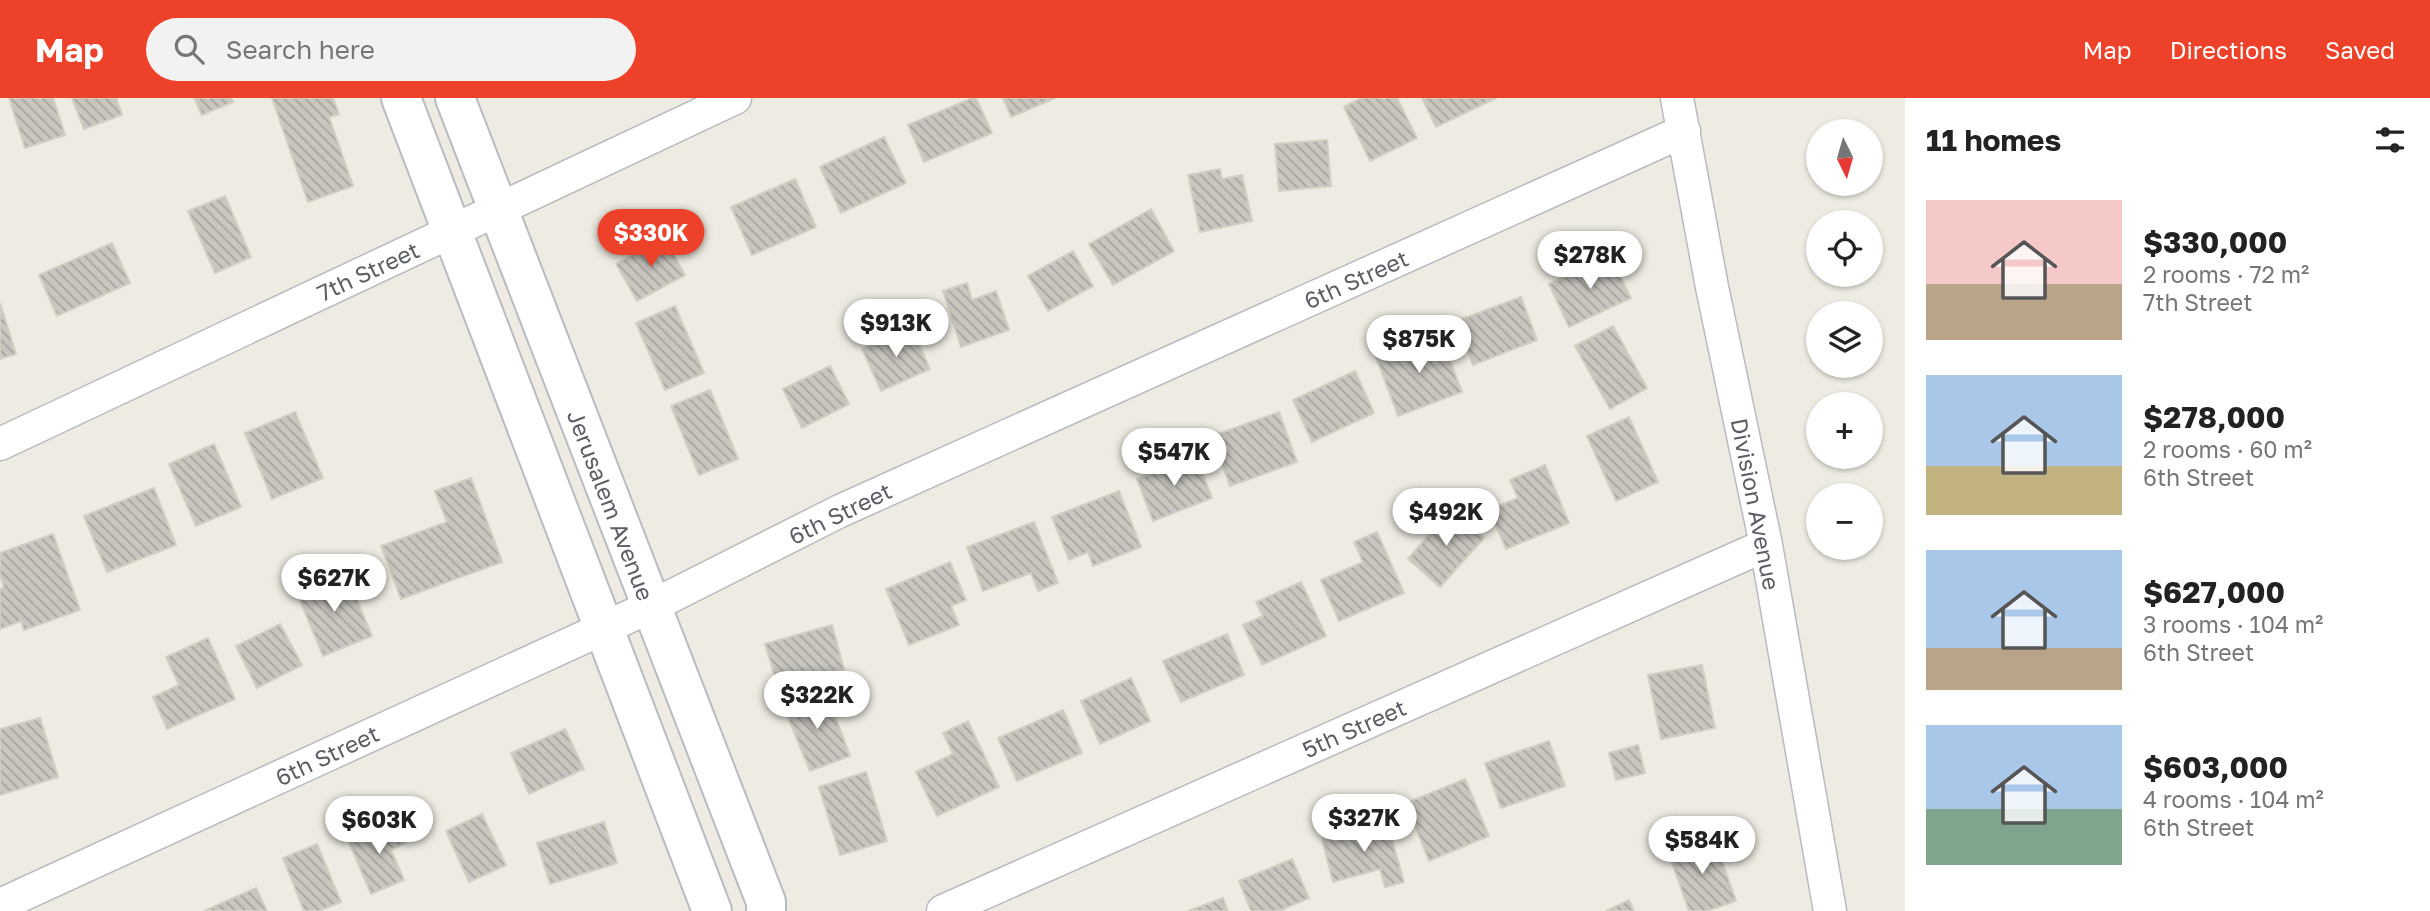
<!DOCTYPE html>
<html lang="en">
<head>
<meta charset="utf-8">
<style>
	:root { --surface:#fff; --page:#f2f2f2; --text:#222; --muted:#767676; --accent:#ed4229 }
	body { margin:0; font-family:"Golos Text",sans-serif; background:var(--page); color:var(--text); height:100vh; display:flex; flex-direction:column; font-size:26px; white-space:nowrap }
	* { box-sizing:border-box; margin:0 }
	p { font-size:23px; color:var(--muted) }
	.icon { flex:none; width:38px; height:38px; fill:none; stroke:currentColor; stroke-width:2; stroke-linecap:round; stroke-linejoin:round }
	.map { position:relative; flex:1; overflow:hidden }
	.details { display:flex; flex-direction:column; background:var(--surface); width:525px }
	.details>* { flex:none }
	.needle { width:46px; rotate:175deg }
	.controls { position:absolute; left:1806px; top:21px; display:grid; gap:14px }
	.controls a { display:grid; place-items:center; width:77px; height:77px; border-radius:50%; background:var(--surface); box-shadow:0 2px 5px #0004; font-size:35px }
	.price { position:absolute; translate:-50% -60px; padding:0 16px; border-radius:24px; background:#fff; color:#222; font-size:23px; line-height:46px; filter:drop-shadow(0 2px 4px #0008) }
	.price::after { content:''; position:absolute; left:50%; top:42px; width:21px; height:16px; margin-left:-10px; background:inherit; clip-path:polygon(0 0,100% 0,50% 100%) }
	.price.on { background:var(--accent); color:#fff }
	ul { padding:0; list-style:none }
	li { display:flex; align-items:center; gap:21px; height:175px; padding:0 21px }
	li span { display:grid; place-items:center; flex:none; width:196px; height:140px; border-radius:0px; color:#555 }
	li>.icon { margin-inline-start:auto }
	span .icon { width:84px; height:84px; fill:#fffc; stroke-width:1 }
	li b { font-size:30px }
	h2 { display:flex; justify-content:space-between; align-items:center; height:84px; padding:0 21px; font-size:30px }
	header { display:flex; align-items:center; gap:42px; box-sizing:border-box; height:98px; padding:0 35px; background:var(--accent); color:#fff }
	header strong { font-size:33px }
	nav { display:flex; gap:38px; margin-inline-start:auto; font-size:24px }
	.search { width:490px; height:63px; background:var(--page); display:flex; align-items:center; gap:18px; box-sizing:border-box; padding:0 24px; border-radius:38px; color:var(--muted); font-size:26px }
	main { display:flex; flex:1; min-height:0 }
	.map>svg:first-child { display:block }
	.building { fill:url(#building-back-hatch); stroke:#d3cec1; stroke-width:2 }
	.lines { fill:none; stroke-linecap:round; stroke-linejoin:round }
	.street-casing { stroke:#b8babf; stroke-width:35 }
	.secondary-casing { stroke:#b8bbc1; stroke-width:42 }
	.street { stroke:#fff; stroke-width:32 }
	.secondary { stroke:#fff; stroke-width:38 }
	.labels { text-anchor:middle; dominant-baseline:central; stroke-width:6; stroke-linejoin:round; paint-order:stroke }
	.street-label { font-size:23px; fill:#5b5e64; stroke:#fff }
</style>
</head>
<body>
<header>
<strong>Map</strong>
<div class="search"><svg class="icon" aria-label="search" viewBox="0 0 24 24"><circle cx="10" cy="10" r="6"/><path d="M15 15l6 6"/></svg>Search here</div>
<nav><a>Map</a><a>Directions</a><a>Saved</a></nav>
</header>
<main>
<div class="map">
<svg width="1905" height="813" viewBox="0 0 1905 813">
	<defs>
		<pattern id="building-back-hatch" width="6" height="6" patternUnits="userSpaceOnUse" patternTransform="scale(1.75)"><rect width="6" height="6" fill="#c9c6bf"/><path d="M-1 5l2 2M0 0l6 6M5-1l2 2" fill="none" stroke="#a6a49f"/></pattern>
	</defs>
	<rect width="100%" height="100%" fill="#eeece2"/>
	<path class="building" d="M9,0H53L65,37L25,50Z
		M72,0H116L122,17L84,31Z
		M194,0H231L233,4L202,17Z
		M272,0H333L339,16L329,19L353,88L308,104Z
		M972,0H976L992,35L924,64L908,27Z
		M1003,0H1055L1011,19Z
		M1361,0H1397L1417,40L1370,63L1344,9Z
		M1422,0H1496L1436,29Z
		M884,39L906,85L841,115L820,69Z
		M1327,42L1331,88L1279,93L1275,46Z
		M1220,71L1222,81L1242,77L1252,123L1200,134L1188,77Z
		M795,81L816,129L752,157L731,109Z
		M225,98L251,159L215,175L188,113Z
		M1151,111L1174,153L1113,187L1089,146Z
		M664,139L685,177L637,203L616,166Z
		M112,145L130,185L57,218L39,177Z
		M1073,153L1093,188L1048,213L1028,178Z
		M1610,157L1631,200L1569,229L1549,186Z
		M967,185L972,202L996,193L1009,232L961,249L943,193Z
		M1521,199L1537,242L1473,267L1456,223Z
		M0,205L16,256L0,261Z
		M675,208L704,275L665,292L636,225Z
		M1613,228L1647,290L1610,311L1575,248Z
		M911,229L930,271L881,293L862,251Z
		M1440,236L1462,294L1398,318L1376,259Z
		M830,268L849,306L802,330L783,291Z
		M1355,273L1374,315L1312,344L1293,302Z
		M710,292L738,361L699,377L671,308Z
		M295,314L323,380L272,401L245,335Z
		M1279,314L1297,364L1230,388L1212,338Z
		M1629,319L1658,384L1616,403L1587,338Z
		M214,346L241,409L196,428L169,366Z
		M1196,358L1212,400L1153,423L1137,381Z
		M1545,367L1569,425L1506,451L1489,412L1518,400L1510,382Z
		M471,380L502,464L401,501L381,448L447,424L435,393Z
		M154,390L176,447L107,474L84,418Z
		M1119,393L1141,449L1093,468L1088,454L1069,462L1052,419Z
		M1451,411L1484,440L1440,489L1408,461Z
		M1034,424L1058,485L1038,493L1031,475L983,493L967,449Z
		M1377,434L1404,495L1339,523L1321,482L1363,464L1354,444Z
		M53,436L80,512L24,532L21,523L0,531V491L4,489L0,477V455Z
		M950,464L966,502L951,508L959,527L909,547L886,491Z
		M345,473L372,538L323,558L296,493Z
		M1301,484L1326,538L1262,567L1243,527L1263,518L1256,504Z
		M280,526L302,567L257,590L236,548Z
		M832,527L844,571L778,589L765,546Z
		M1227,536L1244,577L1181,604L1163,563Z
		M208,540L235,601L167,631L153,599L179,587L166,559Z
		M1702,567L1715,630L1661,641L1648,577Z
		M1131,580L1150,623L1100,646L1081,603Z
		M826,594L850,658L810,673L784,610Z
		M1063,612L1082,655L1017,683L998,640Z
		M40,620L58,679L0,697V631Z
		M968,623L999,689L937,718L916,674L953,656L943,635Z
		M565,631L584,671L529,696L511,655Z
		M1549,643L1565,688L1501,710L1485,665Z
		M1638,647L1645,675L1616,682L1609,655Z
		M866,674L887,743L840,757L819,689Z
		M1465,681L1489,738L1429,763L1406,705Z
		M482,716L506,767L469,784L446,733Z
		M396,723L405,745L391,752L404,782L371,796L348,742Z
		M604,724L617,765L550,786L537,745Z
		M1387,724L1404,784L1385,789L1380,771L1333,784L1322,741Z
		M1713,738L1736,803L1707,813H1689L1668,753Z
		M317,746L341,804L319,813H304L283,760Z
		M1292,761L1309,800L1279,813H1251L1239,783Z
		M256,790L267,813H204Z
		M1223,800L1228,813H1188Z
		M1629,802L1634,813H1606Z"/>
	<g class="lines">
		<defs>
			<path id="street" d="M1677,0L1712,189L1766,447L1830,813
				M0,346L735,0
				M0,807L650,509L840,413L1684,33
				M943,813L1766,447"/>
			<path id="secondary" d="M401,0L712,813
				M455,0L766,804V813"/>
		</defs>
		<use href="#street" class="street-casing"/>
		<use href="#secondary" class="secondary-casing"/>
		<use href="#street" class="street"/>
		<use href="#secondary" class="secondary"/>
	</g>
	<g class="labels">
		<g class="street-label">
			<text transform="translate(368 173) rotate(-25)">7th Street</text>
			<text transform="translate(1356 181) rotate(-24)">6th Street</text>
			<text transform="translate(1756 406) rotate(79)">Division Avenue</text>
			<text transform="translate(611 407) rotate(69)">Jerusalem Avenue</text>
			<text transform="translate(840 415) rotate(-26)">6th Street</text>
			<text transform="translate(1354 630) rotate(-24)">5th Street</text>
			<text transform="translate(327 657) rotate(-25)">6th Street</text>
		</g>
	</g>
</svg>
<div class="controls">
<a><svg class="needle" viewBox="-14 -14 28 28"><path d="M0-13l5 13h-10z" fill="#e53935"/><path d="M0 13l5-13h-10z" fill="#767676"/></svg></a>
<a><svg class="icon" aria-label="locate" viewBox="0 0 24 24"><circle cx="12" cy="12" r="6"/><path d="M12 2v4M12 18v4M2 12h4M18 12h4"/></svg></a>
<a><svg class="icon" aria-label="layers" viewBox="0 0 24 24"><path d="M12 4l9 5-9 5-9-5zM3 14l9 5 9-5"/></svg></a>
<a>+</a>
<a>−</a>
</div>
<b class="price on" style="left:651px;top:171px">$330K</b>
<b class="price" style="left:1590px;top:193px">$278K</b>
<b class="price" style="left:896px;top:261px">$913K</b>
<b class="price" style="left:1419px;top:277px">$875K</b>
<b class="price" style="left:1174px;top:390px">$547K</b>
<b class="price" style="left:1446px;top:450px">$492K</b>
<b class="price" style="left:334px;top:516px">$627K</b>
<b class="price" style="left:817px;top:633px">$322K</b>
<b class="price" style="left:1364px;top:756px">$327K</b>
<b class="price" style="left:379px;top:758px">$603K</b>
<b class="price" style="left:1702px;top:778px">$584K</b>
</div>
<section class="details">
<h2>11 homes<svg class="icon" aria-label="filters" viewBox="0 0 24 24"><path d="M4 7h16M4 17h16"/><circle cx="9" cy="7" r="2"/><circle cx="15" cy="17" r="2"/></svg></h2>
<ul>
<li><span style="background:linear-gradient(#f6c9c9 60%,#b9a48a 0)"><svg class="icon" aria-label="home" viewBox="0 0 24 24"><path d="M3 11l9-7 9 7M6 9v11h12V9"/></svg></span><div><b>$330,000</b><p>2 rooms · 72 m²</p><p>7th Street</p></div></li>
<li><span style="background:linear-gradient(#a9c7e8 65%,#c2b280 0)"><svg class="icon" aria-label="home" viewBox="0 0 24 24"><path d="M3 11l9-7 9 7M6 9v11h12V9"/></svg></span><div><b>$278,000</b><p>2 rooms · 60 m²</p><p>6th Street</p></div></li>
<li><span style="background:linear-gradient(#a9c7e8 70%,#b9a48a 0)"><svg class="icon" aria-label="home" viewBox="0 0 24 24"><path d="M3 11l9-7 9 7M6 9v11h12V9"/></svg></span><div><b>$627,000</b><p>3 rooms · 104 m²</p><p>6th Street</p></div></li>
<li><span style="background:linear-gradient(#a9c7e8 60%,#7fa58c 0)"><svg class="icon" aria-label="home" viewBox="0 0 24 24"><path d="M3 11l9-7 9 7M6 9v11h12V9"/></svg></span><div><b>$603,000</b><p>4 rooms · 104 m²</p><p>6th Street</p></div></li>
</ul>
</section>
</main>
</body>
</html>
